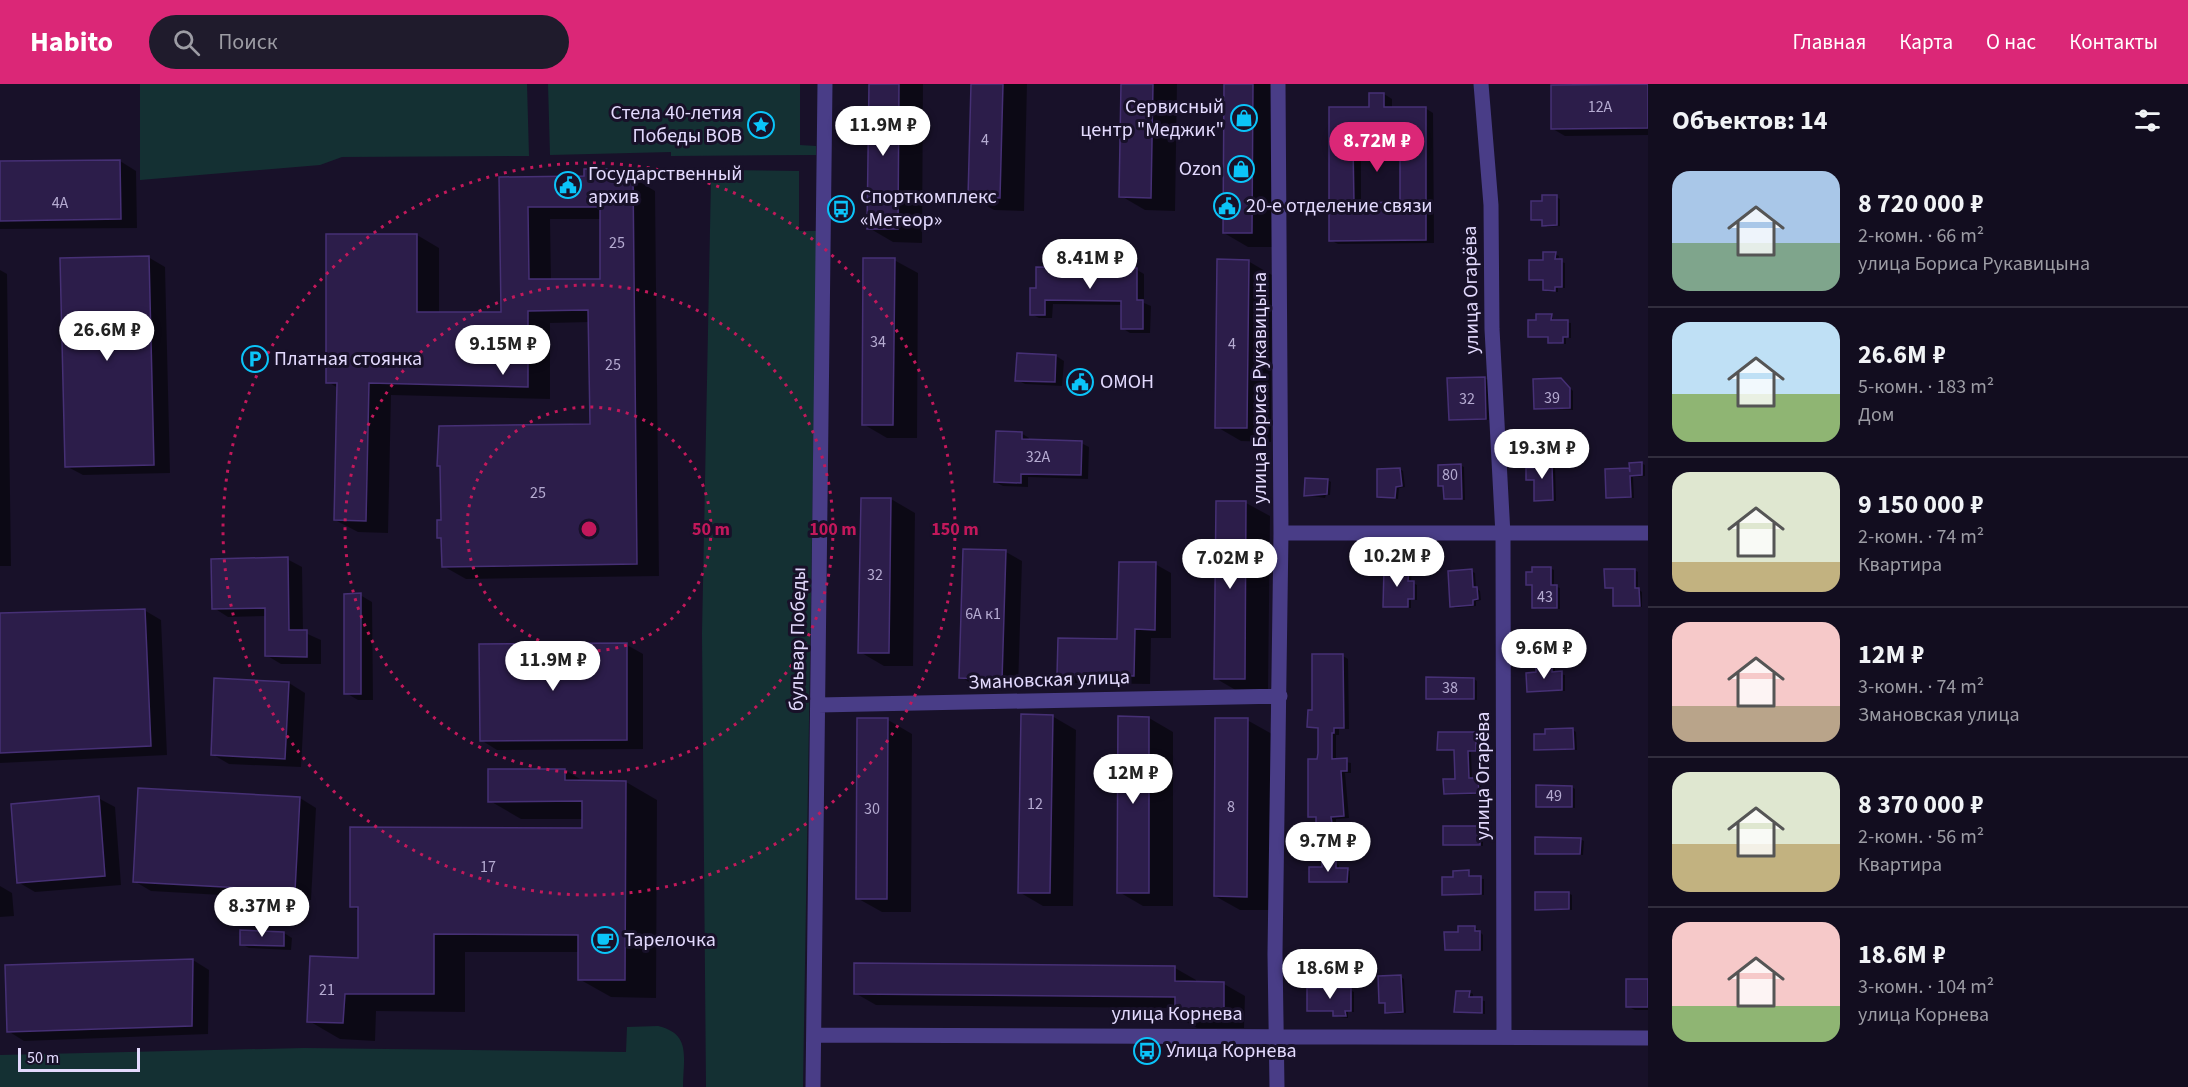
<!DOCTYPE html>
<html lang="ru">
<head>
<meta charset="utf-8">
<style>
	:root { --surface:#120d1f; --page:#1f1b2c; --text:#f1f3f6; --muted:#9c9ca4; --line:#312d3d; --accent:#db2777 }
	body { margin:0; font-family:"Source Sans 3",sans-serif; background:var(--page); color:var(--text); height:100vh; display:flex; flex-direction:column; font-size:22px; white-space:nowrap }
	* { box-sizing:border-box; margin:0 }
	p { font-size:20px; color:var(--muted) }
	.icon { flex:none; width:33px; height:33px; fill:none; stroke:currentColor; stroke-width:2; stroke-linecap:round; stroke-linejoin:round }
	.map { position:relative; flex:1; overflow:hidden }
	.details { display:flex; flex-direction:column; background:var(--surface); width:540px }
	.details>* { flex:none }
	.scale { position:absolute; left:18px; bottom:15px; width:122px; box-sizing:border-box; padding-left:6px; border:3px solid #e3dafe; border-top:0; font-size:16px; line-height:21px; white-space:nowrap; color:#e3dafe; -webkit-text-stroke:4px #181129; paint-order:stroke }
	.price { position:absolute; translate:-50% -51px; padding:0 14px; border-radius:21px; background:#fff; color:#222; font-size:20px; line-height:39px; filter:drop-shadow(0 2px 3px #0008) }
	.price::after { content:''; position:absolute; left:50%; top:36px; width:18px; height:14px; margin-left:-9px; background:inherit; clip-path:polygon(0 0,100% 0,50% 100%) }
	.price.on { background:var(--accent); color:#fff }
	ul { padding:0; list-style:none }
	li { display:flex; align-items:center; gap:18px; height:150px; padding:0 24px }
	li+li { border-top:2px solid var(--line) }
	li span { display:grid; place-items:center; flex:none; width:168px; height:120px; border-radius:18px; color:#555 }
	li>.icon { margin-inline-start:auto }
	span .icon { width:72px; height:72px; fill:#fffc; stroke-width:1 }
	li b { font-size:26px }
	h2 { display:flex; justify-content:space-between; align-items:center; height:72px; padding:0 24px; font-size:26px }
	header { display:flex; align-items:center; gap:36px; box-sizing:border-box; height:84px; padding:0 30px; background:var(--accent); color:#fff }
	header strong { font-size:28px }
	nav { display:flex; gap:33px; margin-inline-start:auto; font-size:21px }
	.search { width:420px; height:54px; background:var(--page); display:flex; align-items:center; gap:15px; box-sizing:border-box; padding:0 21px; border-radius:33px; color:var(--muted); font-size:22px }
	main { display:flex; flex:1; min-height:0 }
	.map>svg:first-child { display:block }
	.green { fill:#143033 }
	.shadow { fill:#0007; fill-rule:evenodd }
	.building { fill:#2c1d4a; stroke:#463075; stroke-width:1.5; fill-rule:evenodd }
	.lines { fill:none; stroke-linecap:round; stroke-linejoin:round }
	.minor { stroke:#493d87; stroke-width:15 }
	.ring { fill:none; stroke:#c2185b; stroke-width:3; stroke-dasharray:3 6 }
	.labels { text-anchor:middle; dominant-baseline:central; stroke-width:6; stroke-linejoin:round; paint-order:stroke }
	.number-label { font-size:16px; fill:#b5abd1 }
	.poi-label { font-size:20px; fill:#e3dafe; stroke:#181129; text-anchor:start }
	.street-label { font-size:20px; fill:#e3dafe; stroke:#181129 }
	.centre { fill:#c2185b; stroke:#181129; stroke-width:3 }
	.ring-label { font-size:18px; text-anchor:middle; font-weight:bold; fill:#c2185b; stroke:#181129; stroke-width:6; stroke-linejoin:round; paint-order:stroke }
</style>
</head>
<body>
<header>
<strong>Habito</strong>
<div class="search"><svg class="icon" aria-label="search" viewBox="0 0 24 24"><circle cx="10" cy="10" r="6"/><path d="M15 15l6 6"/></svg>Поиск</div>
<nav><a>Главная</a><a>Карта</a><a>О нас</a><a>Контакты</a></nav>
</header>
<main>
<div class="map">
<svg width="1648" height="1003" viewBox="0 0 1648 1003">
	<rect width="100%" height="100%" fill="#181129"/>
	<path class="green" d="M140,0H527L529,72L342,73L320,81L140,96Z
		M548,0H800V61L816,62V71L671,72V68L550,71Z
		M721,86L799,87V147H817L803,1003H706L702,550L711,95Z
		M658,942C692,950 683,974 683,1003H0V971L304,964L626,968L627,943Z"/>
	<path class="shadow" d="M870,0H923L922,159L893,158L869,144Z
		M973,0H1027L1024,127L994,126L970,112Z
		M1123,0H1177L1175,127L1145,126L1121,112Z
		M1225,0H1275L1276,163H1248L1224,149Z
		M1648,1V51L1565,52L1553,45Z
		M1384,10L1392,15V24H1425L1433,29L1434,159L1338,160L1330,156V25H1371ZM1361,64H1401V120H1361Z
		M120,77L136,87L137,144L0,145V78Z
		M606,86L620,94H633L655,107L659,492L466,495L443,482V456L439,453L442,437L591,342L590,238L550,239V315L391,311L388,449L358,448L335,436L338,304L328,298L417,151L439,164V229H503L501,95L585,94ZM550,135H601L602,196L551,197Z
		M1556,113L1560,115V142L1547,143L1544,137L1533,135L1543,119Z
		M1555,170L1559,172L1558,177L1565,179V204H1558V208H1548L1545,206V197L1530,195L1545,177Z
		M148,173L165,183L170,389L83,391L66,382Z
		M894,176L918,189L917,354H887L863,340Z
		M1248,177L1272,191L1271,358L1241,357L1217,343Z
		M0,186L7,190L11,482H0Z
		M1137,186L1144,190V219L1151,222L1150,249H1130L1122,244L1123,221L1053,220L1052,234H1039L1031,230L1032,205Z
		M1551,232L1554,237L1571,239V254H1566V260H1553L1549,254L1530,252Z
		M1056,272L1064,277L1062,302L1025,300L1017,296Z
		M1484,294L1488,296L1489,336H1450Z
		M1561,295L1573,307V326L1536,324Z
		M1021,349L1029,354V357L1081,359L1089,363L1088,395L1028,393V403L1003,402L995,398Z
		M1535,379L1555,381L1556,417L1535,416V397L1528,395L1535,385Z
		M1641,379L1645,381V392L1633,393L1634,414H1608L1629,385Z
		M1460,381L1464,383L1465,416H1449L1445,414V403L1440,401Z
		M1399,385L1403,387L1405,403L1399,404L1398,415L1378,412Z
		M1328,396L1331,398L1330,411H1326L1325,414L1306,411Z
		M862,415H891L915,429L913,582H884L860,568Z
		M1246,419L1270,432L1268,608H1239L1215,594Z
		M1006,468L1022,477L1018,604L977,603L961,593Z
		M287,475L302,483L303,548L321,556V580H281L266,571V532L228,533L214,524Z
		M1155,480L1171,489V554H1151L1150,600L1075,599L1059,590L1119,556Z
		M1550,484L1554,486V502L1560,504V525H1537L1534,523L1533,502L1527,500Z
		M1408,485L1412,487L1411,498L1417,501V516H1411V524H1388L1385,522Z
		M1635,486L1638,488V505L1642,508V523H1617L1614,521V505L1606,503Z
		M1471,487L1475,489L1476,504L1480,507L1481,516L1476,517V522L1455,524L1452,522Z
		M360,511L372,518L373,616H358L346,609Z
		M144,526L161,536L167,671L0,679V531Z
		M627,561L643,570V665L497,666L481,656Z
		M1343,572L1348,575L1349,645H1339V651H1336V676L1351,679V689H1345L1349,734L1336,735V741H1322L1317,739V735L1310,732L1318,677L1319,645L1309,643L1313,628Z
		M1552,582L1555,584V589L1565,591V607H1529L1537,590Z
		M1474,595L1477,597V616L1427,614Z
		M289,599L305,609L301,683L229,680L212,670Z
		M1052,632L1076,646L1073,822H1043L1019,808Z
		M1149,634L1173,648V822H1143L1119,808Z
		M888,636L912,650L911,828H882L857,814Z
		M1247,636L1272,650L1271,826H1240L1215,812Z
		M1573,646L1576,648L1577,666L1536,665Z
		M1476,650L1479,652V668H1471L1472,696L1481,697L1482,710L1448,711L1445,710L1457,696L1456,667L1439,665Z
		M565,686L585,698H626L657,716L656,914L611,913L579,895L580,868H465V928L376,927L375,957L340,955L309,937L359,875L360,827L351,822L584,745V735H521L490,717Z
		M1572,703L1575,705V724L1537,722Z
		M139,705L300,714L316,724L311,816L151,807L134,797Z
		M98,714L115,723L121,801L35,808L18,798Z
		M1479,744L1483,746V762L1444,760Z
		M1580,755L1584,757L1583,771L1536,769Z
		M1323,778L1336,779L1339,781V785L1350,787V799L1310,797L1323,785Z
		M1469,788L1472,794L1484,795V811L1444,810L1454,794Z
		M0,802L12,809L14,832L0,833Z
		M1568,809L1572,811V826L1537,825Z
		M1475,843L1483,851V867L1446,866L1460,849Z
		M284,849L292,854L291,866L249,864L241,860Z
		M193,876L209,886L208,950L24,957L8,947Z
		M1175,884L1196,896V899L1224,900L1245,912L1244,944H1197L1176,932V924L876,921L855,909Z
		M1401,893L1404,895L1406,929L1390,930L1386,928V920L1381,919Z
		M1648,896V926H1635L1627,922Z
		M1350,906L1354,908V928H1348V934L1338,933L1335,928L1308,926Z
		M1469,908L1473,910V915L1485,917V930L1455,928Z"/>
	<path class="building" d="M869,0H899L898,145H867Z
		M971,0H1003L1000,114L968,113Z
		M1121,0H1153L1151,114L1119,113Z
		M1224,0H1253L1252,149H1223Z
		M1648,0V44L1551,45V1Z
		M1369,9H1384V23H1426V156L1329,157V23H1369ZM1353,60H1400V118L1354,119Z
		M120,76L121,135L0,137V77Z
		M584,85H607V93L633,92L637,480L442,483L441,454H437V436H441L440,382H437L439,342L590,340L588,226L528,227V303L369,299L366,437L334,436L337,299H326V150H417V228H501L499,93L584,92ZM528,123H600V195H529Z
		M1542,111H1557V141L1542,142V136H1531V117H1542Z
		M1543,168H1556L1555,175H1562V203H1555V207L1543,206V196H1529V176H1543Z
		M149,172L154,381L65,383L60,174Z
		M863,174H895L893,341H862Z
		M1217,175L1249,176L1247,344H1215Z
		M1036,183L1137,184V216H1143V245H1121V217L1045,216V231H1030V204H1036Z
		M1536,230H1552L1551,236H1568V253H1563V259H1548V253H1528V236H1536Z
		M1017,269L1056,271L1055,298L1015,297Z
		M1485,293L1486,335L1449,336L1447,294Z
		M1561,294L1570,304V324L1534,325L1533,295Z
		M996,347L1022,348V355L1082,357L1081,391L1021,390V399L994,398Z
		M1533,378H1552L1553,416L1534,417V396H1526V384H1533Z
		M1642,378V391L1630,392L1631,413L1606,414L1605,385L1629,384L1630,388L1629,379Z
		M1461,380L1462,415H1444L1443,402H1438V381Z
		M1400,384L1402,402L1396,403L1395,414L1377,413V385Z
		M1305,394L1328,395L1327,410L1304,412Z
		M861,414H891L889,569H858Z
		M1216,417H1246L1245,595H1214Z
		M963,465L1006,466L1002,596L959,594Z
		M288,473L289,546H307V573L265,572V524L212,525L211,475Z
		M1119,478H1156L1155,546L1135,545L1134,592L1057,591L1058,554L1117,555Z
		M1532,483H1551V501H1557V524H1532V501H1526V488H1532Z
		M1384,484H1409L1408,497H1414V515H1408V523H1383Z
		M1472,485L1473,503H1477L1478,515L1473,516V521L1450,523L1448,487Z
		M1604,485H1635V504H1639L1640,522H1613V504H1605Z
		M361,509V610H344V510Z
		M145,525L151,662L0,669V529Z
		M627,559V656L480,657L479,560Z
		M1312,570H1343L1344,644H1334V649H1332V675L1347,674V687H1341L1344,732L1331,733L1332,739L1316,740V733H1308V675H1317L1318,669V644L1307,643L1308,626H1312Z
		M1536,581H1552V588L1562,587V606L1527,608L1526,589L1536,588Z
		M1426,593L1474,594V615H1426Z
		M214,594L289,598L285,675L211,671Z
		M1021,630L1053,631L1050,809H1018Z
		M1118,632L1149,633V809H1117Z
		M857,634H888L887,815H856Z
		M1215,634H1248L1247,813L1214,812Z
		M1573,644L1574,665L1534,666V650H1545V645Z
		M1438,648H1476V667H1468L1469,694H1478L1479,709L1444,710L1443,695H1455L1454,666H1437Z
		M488,685H565V696L626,697L625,896H578V851L434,850V910H345L343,939L307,938L310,872L358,874V823H350V743L582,744V717L488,718Z
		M1536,701L1572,702V723H1536Z
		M138,704L300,713L295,807L133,798Z
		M99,712L105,792L17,799L11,720Z
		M1443,742H1480V761H1443Z
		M1535,753L1581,754L1580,770H1535Z
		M1322,776L1336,777V784H1348L1347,798H1309V783H1322Z
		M1469,786V792H1481V810L1442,811V793H1453V787Z
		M1535,808H1569V825L1535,826Z
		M1458,842H1475V847H1480V866H1445L1444,848H1458Z
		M240,846L284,848V862L240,861Z
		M193,875L192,942L7,948L5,881Z
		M854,879L1175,882V897L1224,898V933L1175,932V913L854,910Z
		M1401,891L1403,928L1385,929V919H1379L1378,892Z
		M1626,895H1648V923H1626Z
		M1307,904H1351V927H1345L1346,932H1333V927H1307Z
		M1456,907H1470L1469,913H1482V929L1454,928Z"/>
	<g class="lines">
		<path class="minor" d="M1481,0L1491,121L1492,245L1503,451L1504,952
			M1281,449H1648
			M818,621L1280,612
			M815,951L1648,954
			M813,1003L825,0
			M1277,1003L1275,870L1281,449L1278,0"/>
	</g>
	<g class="ring">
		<circle cx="589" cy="445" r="122"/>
		<circle cx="589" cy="445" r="244"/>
		<circle cx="589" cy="445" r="366"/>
	</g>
	<defs>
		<symbol id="shop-ring" viewBox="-11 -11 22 22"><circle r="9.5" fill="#181129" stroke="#0bc4f9" stroke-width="1.5"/><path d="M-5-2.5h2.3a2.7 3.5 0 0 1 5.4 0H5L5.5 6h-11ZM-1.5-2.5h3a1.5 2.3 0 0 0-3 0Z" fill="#0bc4f9"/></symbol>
		<symbol id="sight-ring" viewBox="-11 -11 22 22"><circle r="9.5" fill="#181129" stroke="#0bc4f9" stroke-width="1.5"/><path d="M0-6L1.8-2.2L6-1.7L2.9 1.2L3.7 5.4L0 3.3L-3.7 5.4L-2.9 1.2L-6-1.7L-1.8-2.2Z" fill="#0bc4f9"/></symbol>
		<symbol id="civic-ring" viewBox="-11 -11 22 22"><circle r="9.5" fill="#181129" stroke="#0bc4f9" stroke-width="1.5"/><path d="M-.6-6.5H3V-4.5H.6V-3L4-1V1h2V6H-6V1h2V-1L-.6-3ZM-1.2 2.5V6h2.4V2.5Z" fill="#0bc4f9"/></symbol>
		<symbol id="bus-ring" viewBox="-11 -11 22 22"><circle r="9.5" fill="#181129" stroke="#0bc4f9" stroke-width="1.5"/><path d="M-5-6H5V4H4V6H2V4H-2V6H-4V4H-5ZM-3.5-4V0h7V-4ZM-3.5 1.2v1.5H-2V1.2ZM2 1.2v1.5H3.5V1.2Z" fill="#0bc4f9"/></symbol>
		<symbol id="parking-ring" viewBox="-11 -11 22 22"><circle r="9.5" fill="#181129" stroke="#0bc4f9" stroke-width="1.5"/><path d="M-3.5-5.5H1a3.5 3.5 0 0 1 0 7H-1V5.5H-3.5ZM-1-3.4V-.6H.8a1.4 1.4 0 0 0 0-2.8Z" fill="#0bc4f9"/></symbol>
		<symbol id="cafe-ring" viewBox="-11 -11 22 22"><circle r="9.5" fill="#181129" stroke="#0bc4f9" stroke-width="1.5"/><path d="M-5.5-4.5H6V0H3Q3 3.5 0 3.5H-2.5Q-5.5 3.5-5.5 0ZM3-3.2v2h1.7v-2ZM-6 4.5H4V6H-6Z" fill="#0bc4f9"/></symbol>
	</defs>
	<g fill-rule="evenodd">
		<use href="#shop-ring" x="1229" y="19" width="30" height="30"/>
		<use href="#sight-ring" x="746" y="26" width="30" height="30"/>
		<use href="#shop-ring" x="1226" y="70" width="30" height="30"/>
		<use href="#civic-ring" x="553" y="86" width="30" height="30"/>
		<use href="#civic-ring" x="1212" y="107" width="30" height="30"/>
		<use href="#bus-ring" x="826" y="110" width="30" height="30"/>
		<use href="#parking-ring" x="240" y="260" width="30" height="30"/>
		<use href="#civic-ring" x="1065" y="283" width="30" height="30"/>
		<use href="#cafe-ring" x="590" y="841" width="30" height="30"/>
		<use href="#bus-ring" x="1132" y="952" width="30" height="30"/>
	</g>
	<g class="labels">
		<g class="number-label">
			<text x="1600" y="23">12А</text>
			<text x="985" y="56">4</text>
			<text x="60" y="119">4А</text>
			<text x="617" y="159">25</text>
			<text x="878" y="258">34</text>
			<text x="1232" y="260">4</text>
			<text x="613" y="281">25</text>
			<text x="1552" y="314">39</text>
			<text x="1467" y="315">32</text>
			<text x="1038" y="373">32А</text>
			<text x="1450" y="391">80</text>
			<text x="538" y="409">25</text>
			<text x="875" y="491">32</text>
			<text x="1545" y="513">43</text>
			<text x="983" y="530">6А к1</text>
			<text x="1450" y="604">38</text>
			<text x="1554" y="712">49</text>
			<text x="1035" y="720">12</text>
			<text x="1231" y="723">8</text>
			<text x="872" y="725">30</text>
			<text x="488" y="783">17</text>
			<text x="327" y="906">21</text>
		</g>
		<g class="poi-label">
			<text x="1224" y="23" text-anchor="end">Сервисный<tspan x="1224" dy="23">центр "Меджик"</tspan></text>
			<text x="742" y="29" text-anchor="end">Стела 40-летия<tspan x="742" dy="23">Победы ВОВ</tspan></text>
			<text x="1222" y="85" text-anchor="end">Ozon</text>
			<text x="588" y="90">Государственный<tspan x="588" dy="23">архив</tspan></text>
			<text x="860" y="113">Спорткомплекс<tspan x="860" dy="23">«Метеор»</tspan></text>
			<text x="1246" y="122">20-е отделение связи</text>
			<text x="274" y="275">Платная стоянка</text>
			<text x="1100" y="298">ОМОН</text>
			<text x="624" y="856">Тарелочка</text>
			<text x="1166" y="967">Улица Корнева</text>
		</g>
		<g class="street-label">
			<text transform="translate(1471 206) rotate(-91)">улица Огарёва</text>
			<text transform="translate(1260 304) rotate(-90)">улица Бориса Рукавицына</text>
			<text transform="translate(798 555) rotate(-89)">бульвар Победы</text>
			<text transform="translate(1049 596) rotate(-2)">Змановская улица</text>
			<text transform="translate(1483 692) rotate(-90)">улица Огарёва</text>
			<text x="1177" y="930">улица Корнева</text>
		</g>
	</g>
	<circle cx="589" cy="445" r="9" class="centre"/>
	<g class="ring-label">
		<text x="711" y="451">50 m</text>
		<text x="833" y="451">100 m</text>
		<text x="955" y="451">150 m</text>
	</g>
</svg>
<div class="scale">50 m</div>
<b class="price" style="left:883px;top:73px">11.9M ₽</b>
<b class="price on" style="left:1377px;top:89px">8.72M ₽</b>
<b class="price" style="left:1090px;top:206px">8.41M ₽</b>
<b class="price" style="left:107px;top:278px">26.6M ₽</b>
<b class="price" style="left:503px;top:292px">9.15M ₽</b>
<b class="price" style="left:1542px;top:396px">19.3M ₽</b>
<b class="price" style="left:1397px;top:504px">10.2M ₽</b>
<b class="price" style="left:1230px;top:506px">7.02M ₽</b>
<b class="price" style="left:1544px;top:596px">9.6M ₽</b>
<b class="price" style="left:553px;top:608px">11.9M ₽</b>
<b class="price" style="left:1133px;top:721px">12M ₽</b>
<b class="price" style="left:1328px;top:789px">9.7M ₽</b>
<b class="price" style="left:262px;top:854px">8.37M ₽</b>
<b class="price" style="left:1330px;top:916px">18.6M ₽</b>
</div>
<section class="details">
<h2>Объектов: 14<svg class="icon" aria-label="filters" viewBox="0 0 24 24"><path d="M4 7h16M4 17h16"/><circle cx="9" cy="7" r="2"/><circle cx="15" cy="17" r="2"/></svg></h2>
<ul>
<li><span style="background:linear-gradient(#a9c7e8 60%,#7fa58c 0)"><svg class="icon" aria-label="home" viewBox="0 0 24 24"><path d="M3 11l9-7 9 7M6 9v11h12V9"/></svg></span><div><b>8 720 000 ₽</b><p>2-комн. · 66 m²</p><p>улица Бориса Рукавицына</p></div></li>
<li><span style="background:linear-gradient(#bfe0f5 60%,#8fb573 0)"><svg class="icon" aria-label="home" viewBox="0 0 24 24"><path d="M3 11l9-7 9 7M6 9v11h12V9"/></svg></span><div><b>26.6M ₽</b><p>5-комн. · 183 m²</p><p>Дом</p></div></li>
<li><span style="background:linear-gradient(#dfe7d0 75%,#c2b280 0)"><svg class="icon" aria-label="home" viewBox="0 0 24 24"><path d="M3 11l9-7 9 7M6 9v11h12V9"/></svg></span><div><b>9 150 000 ₽</b><p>2-комн. · 74 m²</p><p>Квартира</p></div></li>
<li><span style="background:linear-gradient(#f6c9c9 70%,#b9a48a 0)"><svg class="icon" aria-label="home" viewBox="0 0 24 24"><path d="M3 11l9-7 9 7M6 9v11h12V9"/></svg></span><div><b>12M ₽</b><p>3-комн. · 74 m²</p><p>Змановская улица</p></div></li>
<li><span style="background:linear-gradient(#dfe7d0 60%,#c2b280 0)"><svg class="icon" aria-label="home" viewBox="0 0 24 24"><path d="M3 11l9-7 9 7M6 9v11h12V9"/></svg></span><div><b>8 370 000 ₽</b><p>2-комн. · 56 m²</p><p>Квартира</p></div></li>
<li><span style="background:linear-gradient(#f6c9c9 70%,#8fb573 0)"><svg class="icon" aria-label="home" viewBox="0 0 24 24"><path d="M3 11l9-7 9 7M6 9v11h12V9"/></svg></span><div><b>18.6M ₽</b><p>3-комн. · 104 m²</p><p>улица Корнева</p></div></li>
</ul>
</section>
</main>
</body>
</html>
